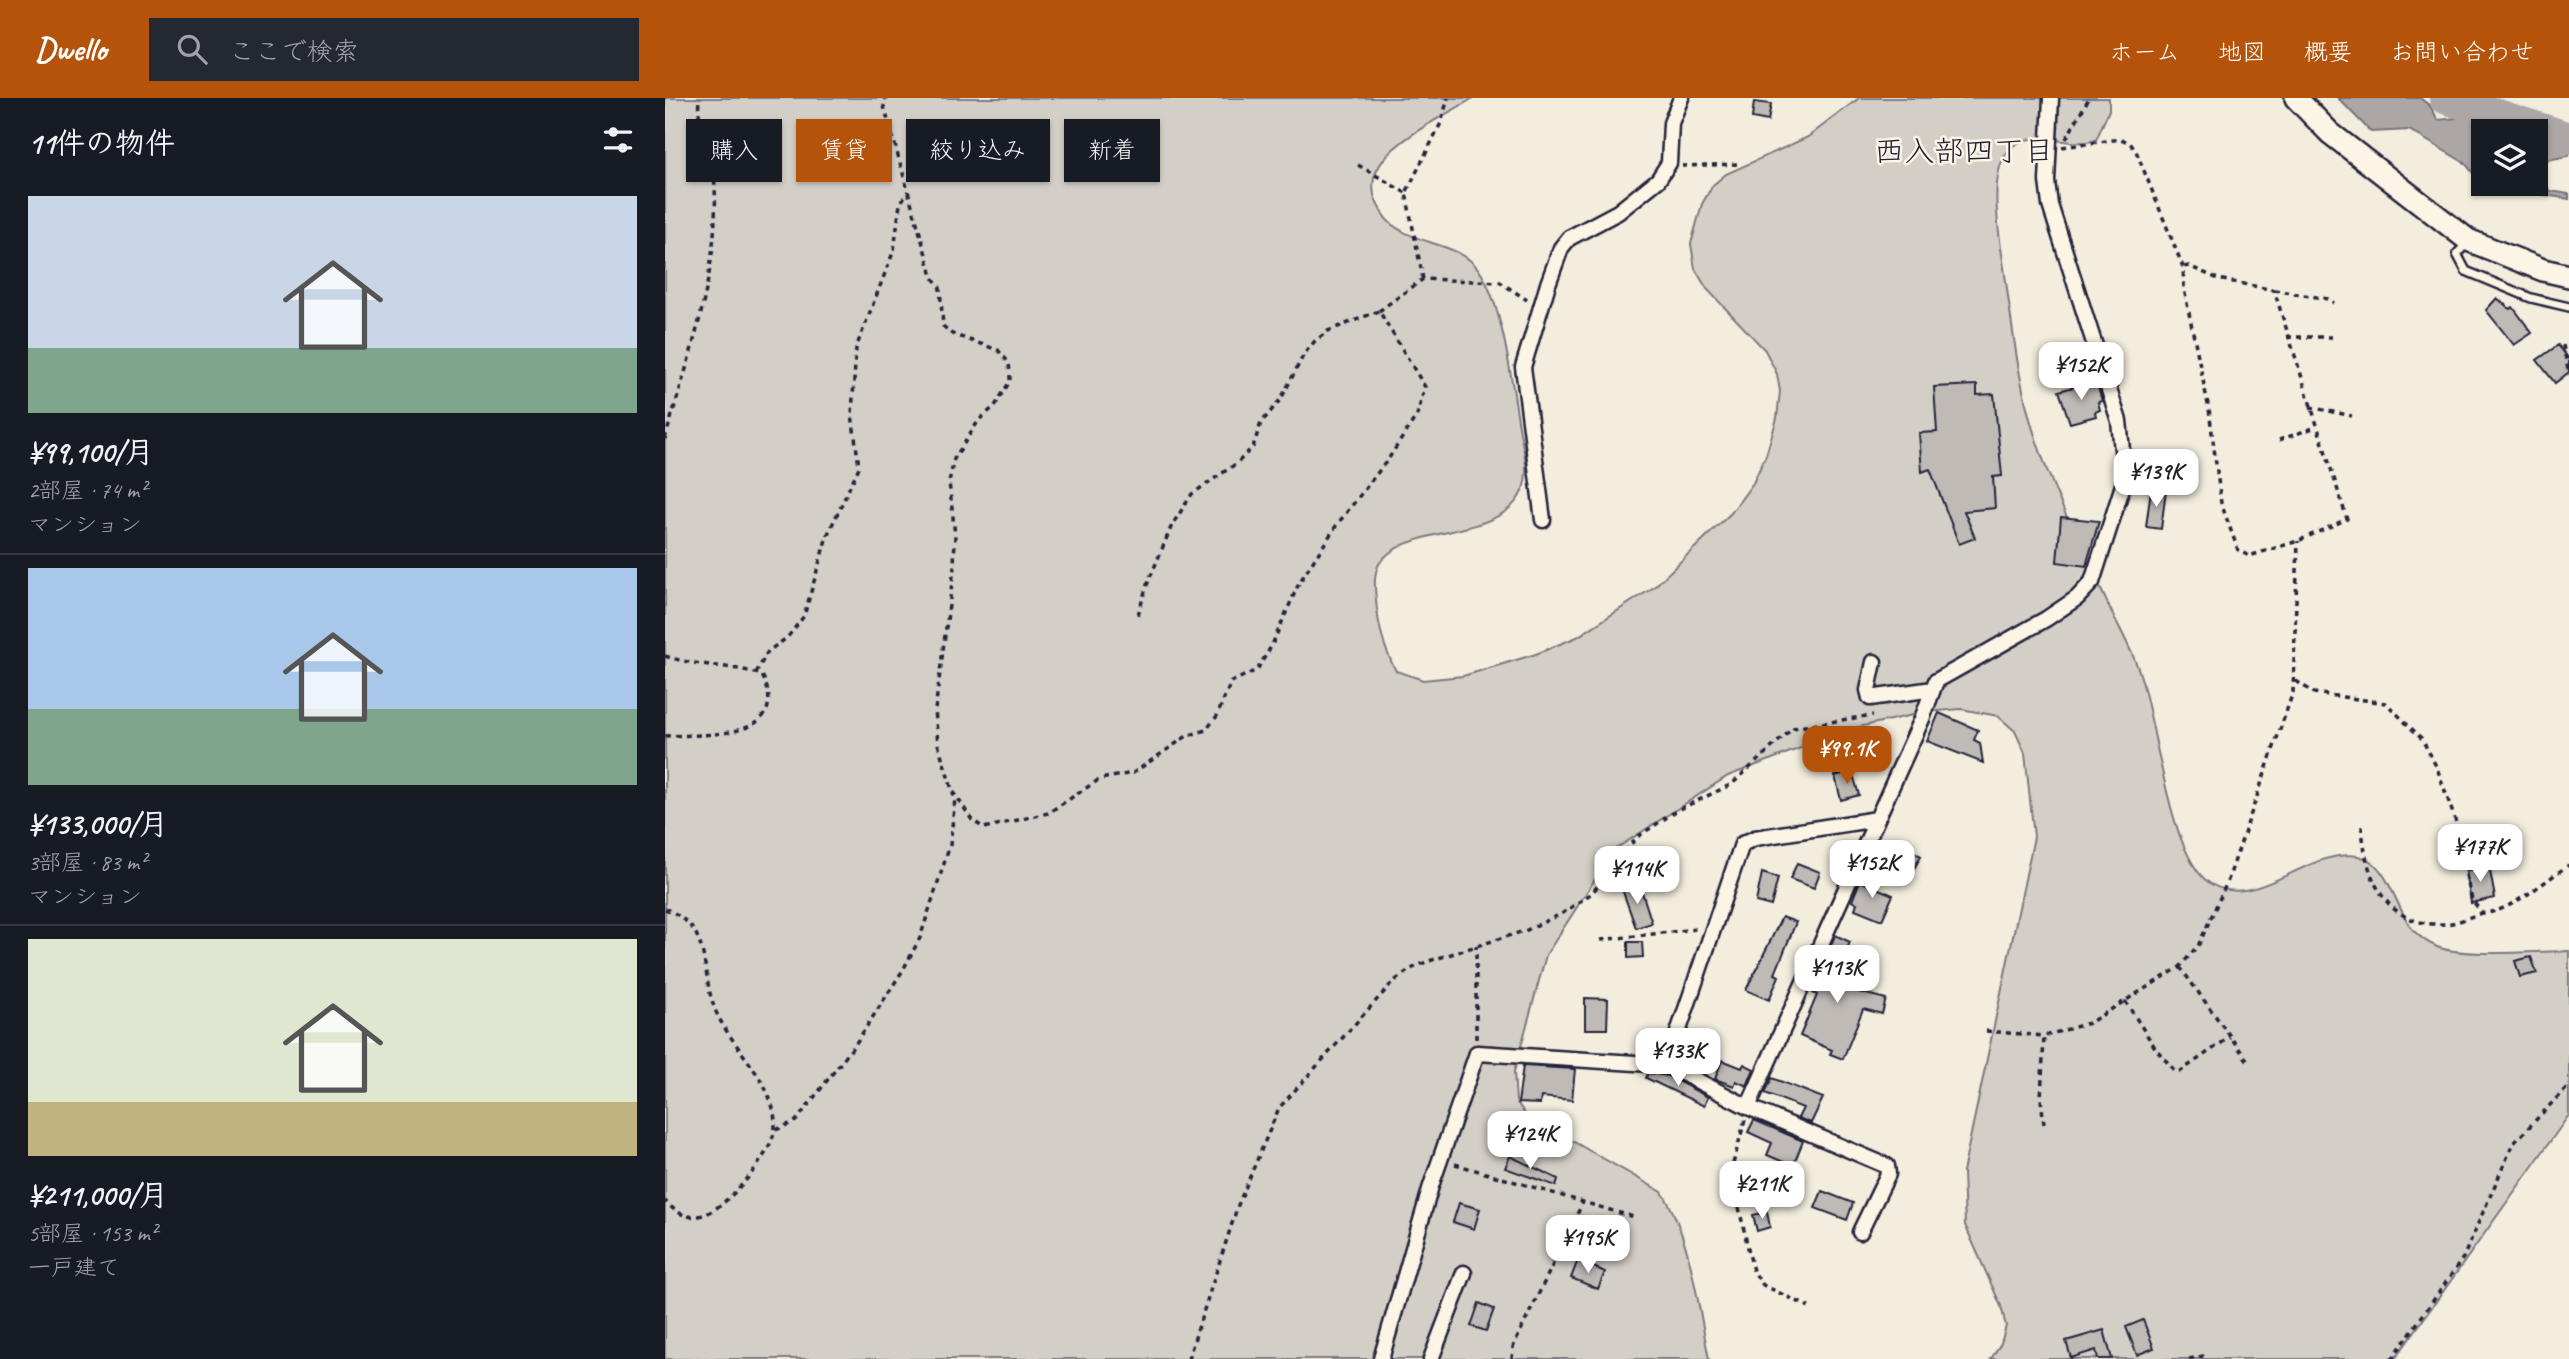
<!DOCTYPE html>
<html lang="ja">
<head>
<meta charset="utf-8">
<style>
	:root { --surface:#171b24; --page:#242831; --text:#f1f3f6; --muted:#9ea1a6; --line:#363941; --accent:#b45309 }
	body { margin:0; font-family:Caveat,"Klee One",sans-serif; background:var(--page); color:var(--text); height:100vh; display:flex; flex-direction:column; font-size:26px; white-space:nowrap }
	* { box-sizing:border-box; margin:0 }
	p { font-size:23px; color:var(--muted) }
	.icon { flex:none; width:38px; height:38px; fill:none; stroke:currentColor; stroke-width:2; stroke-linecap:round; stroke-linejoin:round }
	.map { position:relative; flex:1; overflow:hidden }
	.drawer { display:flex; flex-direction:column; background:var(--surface); width:665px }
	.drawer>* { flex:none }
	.banner { position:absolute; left:21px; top:21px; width:665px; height:63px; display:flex; gap:14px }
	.tools { position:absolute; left:1806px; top:21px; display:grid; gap:14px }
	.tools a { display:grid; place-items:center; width:77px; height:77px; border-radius:0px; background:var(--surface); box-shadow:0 2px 5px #0004; font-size:35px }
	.price { position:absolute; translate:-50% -60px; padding:0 16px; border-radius:14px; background:#fff; color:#222; font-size:23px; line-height:46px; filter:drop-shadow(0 2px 4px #0008) }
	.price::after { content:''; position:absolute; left:50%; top:42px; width:21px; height:16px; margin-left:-10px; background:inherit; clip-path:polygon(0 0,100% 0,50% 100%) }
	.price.current { background:var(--accent); color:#fff }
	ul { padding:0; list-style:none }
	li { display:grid; align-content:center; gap:14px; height:371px; padding:0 28px }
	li+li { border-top:2px solid var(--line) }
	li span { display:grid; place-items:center; height:217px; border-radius:0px; color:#555 }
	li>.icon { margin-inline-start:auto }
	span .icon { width:126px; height:126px; fill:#fffc; stroke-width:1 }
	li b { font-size:30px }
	h2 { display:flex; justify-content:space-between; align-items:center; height:84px; padding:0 28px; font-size:30px }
	.tag { padding:0 24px; border-radius:0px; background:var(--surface); box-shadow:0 2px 5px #0004; font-size:24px; line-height:63px }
	.tag.current { background:var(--accent); color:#fff }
	header { display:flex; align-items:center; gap:42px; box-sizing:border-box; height:98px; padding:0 35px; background:var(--accent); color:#fff }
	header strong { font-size:33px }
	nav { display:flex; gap:38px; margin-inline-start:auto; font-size:24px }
	.search { width:490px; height:63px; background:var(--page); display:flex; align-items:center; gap:18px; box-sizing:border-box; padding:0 24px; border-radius:0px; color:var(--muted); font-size:26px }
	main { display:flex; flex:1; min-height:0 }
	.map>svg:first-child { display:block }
	.green { fill:#d4cfc6; stroke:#7b7880; stroke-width:2 }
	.water { fill:#aca7a6; stroke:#75727b; stroke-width:2 }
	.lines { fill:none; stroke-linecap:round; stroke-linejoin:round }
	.river { stroke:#aca7a6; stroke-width:32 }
	.building { fill:#bfbab6; stroke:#22223b; stroke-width:2 }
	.service-casing { stroke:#22223b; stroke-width:12 }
	.minor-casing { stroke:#22223b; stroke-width:19 }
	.secondary-casing { stroke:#22223b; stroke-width:26 }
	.path { stroke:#22223b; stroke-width:3.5; stroke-dasharray:5 5; stroke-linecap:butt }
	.service { stroke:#fcf5e5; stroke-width:7 }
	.minor { stroke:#fcf5e5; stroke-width:14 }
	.secondary { stroke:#fcf5e5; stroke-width:21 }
	.labels { text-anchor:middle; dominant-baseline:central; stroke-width:5; stroke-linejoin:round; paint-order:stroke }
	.neighbourhood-label { font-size:30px; fill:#22223b; stroke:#fcf5e5 }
</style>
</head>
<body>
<header>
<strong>Dwello</strong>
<div class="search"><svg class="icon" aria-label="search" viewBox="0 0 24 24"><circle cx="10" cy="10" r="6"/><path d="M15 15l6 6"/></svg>ここで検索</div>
<nav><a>ホーム</a><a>地図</a><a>概要</a><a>お問い合わせ</a></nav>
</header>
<main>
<section class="drawer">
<h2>11件の物件<svg class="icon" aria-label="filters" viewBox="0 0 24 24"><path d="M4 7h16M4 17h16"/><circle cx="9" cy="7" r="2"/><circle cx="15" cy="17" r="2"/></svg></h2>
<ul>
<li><span style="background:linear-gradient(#c9d6e8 70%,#7fa58c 0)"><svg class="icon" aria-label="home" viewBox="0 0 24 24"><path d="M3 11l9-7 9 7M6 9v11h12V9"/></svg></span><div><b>¥99,100/月</b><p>2部屋 · 74 m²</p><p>マンション</p></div></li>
<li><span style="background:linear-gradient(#a9c7e8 65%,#7fa58c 0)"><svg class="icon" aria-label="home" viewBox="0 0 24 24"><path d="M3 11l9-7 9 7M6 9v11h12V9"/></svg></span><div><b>¥133,000/月</b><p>3部屋 · 83 m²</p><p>マンション</p></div></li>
<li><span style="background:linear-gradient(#dfe7d0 75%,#c2b280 0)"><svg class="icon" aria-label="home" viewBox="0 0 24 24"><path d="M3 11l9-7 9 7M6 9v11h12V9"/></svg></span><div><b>¥211,000/月</b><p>5部屋 · 153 m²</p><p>一戸建て</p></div></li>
</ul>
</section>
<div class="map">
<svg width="1904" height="1261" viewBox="0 0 1904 1261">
	<rect width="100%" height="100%" fill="#f3edde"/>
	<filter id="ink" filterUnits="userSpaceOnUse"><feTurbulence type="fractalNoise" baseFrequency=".0143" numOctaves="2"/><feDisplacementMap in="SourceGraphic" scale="14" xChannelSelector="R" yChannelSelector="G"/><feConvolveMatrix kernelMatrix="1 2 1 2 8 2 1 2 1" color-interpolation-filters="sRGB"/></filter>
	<g filter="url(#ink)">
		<path class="green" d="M0,0H808C778,21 691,54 711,103C718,118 722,125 737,133C760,146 790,147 809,166C837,195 847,287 854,328C856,343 862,360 861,375C858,447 742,421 714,466C708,477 710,491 711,502C713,528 719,551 731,573L758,582L798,578L871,556L912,539L989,489L1066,415L1088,385L1101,357L1112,320L1115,293L1112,276L1100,252L1042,191L1030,171L1026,146L1037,106L1048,87L1061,76L1143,39L1194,0H1444V12L1431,42C1403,52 1362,25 1341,56C1324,80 1334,136 1338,163C1347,222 1352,284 1371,341C1391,402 1421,459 1448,517C1457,534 1466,552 1473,570C1491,619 1503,760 1546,786C1591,813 1645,749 1693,758C1725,764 1730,812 1749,833C1754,838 1763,845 1770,848C1793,860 1875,853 1904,853V1017L1730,1261H1326L1336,1245L1341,1228L1336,1208L1300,1127L1298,1074L1369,739L1360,655L1350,633L1333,618L1296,611L1261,614L1185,631L1063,678L949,752L881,857L849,974L851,1003L860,1016L997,1094C1026,1139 1033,1208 1044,1261H0Z"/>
		<path class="water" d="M1673,0H1755L1765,8L1773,22L1801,19L1818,33V86L1878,87L1886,93L1904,96V101L1817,86L1800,65L1744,32L1706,34Z
			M1871,38L1904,39V58L1871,64Z"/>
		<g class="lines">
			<path class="river" d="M1780,0L1904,40"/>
		</g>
		<path class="building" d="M1089,4L1106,6L1103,23L1087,20Z
			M1832,200L1845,211L1848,209L1867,235L1849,247L1821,212Z
			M1893,247L1904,261V274L1890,285L1872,262Z
			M1426,284L1428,290L1433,289L1437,303L1433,304L1435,312L1430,314L1431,318L1405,325L1394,293Z
			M1312,287V297L1329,296L1337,378L1328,379L1330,410L1299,413L1310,440L1294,446L1265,371L1257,374L1254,335L1272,334L1269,289Z
			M1486,391L1501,392L1496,431L1481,429Z
			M1396,419L1434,423L1421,468L1392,464Z
			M1274,615L1313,632L1309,642L1315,645L1318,665L1262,643Z
			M1187,673L1194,697L1176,702L1170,678Z
			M1243,751L1256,758L1245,778L1233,771Z
			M1132,765L1155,774L1149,790L1125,781Z
			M1820,766L1824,767L1830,800L1806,805L1801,773L1806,772V769Z
			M1097,775L1113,780L1106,808L1091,804Z
			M1195,783L1228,797L1217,822L1190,811L1192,805L1187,803Z
			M974,785L987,825L971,830L957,791Z
			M1117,819L1131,824L1110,876L1114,878L1104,902L1081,892Z
			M1170,837L1185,844L1170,877L1192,886L1190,893L1221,901L1217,916L1198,911L1178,961L1165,956L1167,952L1135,938L1152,897L1148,895Z
			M963,844H977L978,859L963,860Z
			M1866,859L1872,875L1855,879L1850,863Z
			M920,900L943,901L942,931H920Z
			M1057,962L1077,970L1079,966L1089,971L1082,988L1071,983L1069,988L1050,981Z
			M858,968L910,971L907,1002L876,999L875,1006L853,1005Z
			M983,975L1003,978L1043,999L1039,1008L981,980Z
			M1107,980L1158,1000L1146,1025L1133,1020L1138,1010L1100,995Z
			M1089,1022L1138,1043L1128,1068L1102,1057L1107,1045L1083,1034Z
			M845,1058L893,1081L891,1088L840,1070Z
			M1157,1093L1188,1105L1182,1122L1150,1110Z
			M794,1105L815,1111L809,1131L788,1124Z
			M1102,1114L1105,1129L1092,1133L1088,1117Z
			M913,1162L940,1174L933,1191L906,1180Z
			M814,1205L829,1211L821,1233L806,1228Z
			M1478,1222L1489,1250L1472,1257L1461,1229Z
			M1439,1232L1447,1261H1433L1431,1252L1406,1260L1401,1243Z"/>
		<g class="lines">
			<defs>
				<path id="service" d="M1801,146L1792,156L1801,173L1866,200L1904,209"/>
				<path id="minor" d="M878,422L858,269L883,186L896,150L904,140L953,114L993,82L1004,65L1006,25L1016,0
					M1209,564L1203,592L1205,600L1268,591
					M1002,967L1083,1009
					M1195,1134L1223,1076L1222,1068L1083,1009L1212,721
					M716,1261L766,1088L812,955L1002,967L1077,746L1090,740L1212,721L1257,621L1271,583L1381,521L1412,500L1427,484L1460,381L1454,323L1385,107L1382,83L1386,0
					M766,1261L799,1175"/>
				<path id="secondary" d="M1631,0L1665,35L1803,142L1878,172L1904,178"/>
			</defs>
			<use href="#service" class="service-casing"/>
			<use href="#minor" class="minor-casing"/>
			<use href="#secondary" class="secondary-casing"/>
			<path class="path" d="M1401,41L1424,0
				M1397,49L1456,41L1465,45L1471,53L1518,169L1519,191L1544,311L1556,405L1573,452L1584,458L1633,443L1682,421L1609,192L1553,181L1524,168L1518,169
				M693,67L741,95
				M1017,68L1074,66
				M758,181L741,95L776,25L783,0
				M1609,192L1663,201L1669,205
				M714,213L758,181L835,184L862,202
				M1622,239H1667
				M1898,247L1904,277
				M1645,309L1687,318
				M0,341C24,259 54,176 50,89C48,58 31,31 34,0
				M1614,342L1651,329
				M0,558C32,569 65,566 97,577C129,643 39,636 0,638
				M91,575L103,553L122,540L139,518L162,438L194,369L187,316L191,250L229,152L235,106L243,93
				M1631,583L1649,595L1721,605L1757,641L1772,670L1802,756L1800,773L1807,802L1817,815C1842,817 1883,780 1904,767
				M288,693L307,722L319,730L383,715L435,681L468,675L522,638L541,632L552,618L566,584L592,572L607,547L634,485L671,428L724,360L752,317L760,289L714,213L663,233L649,244L639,256L616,301L596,325L588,349L572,365L527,396L507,427L482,487L472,520
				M1697,728C1700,779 1720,830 1781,826C1793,825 1806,818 1817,815
				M0,811C12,815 27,826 32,838C43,862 40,891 52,916C69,952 111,986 110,1028C110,1054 62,1110 38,1117C22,1122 10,1114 0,1103
				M936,842L1031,831
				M1515,869L1583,963
				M1460,903L1491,951L1510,973H1516L1565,939
				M1321,933L1379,938L1424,925L1515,869L1534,846L1563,782L1628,594L1633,443
				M811,941V848
				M1080,1022L1066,1073L1088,1173L1098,1187L1144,1209
				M1379,1026L1376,1001L1379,938
				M111,1032L131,1023L191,945L238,872L255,840L285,747L290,701L273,646L270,612L289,470L290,437L284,384L289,361L314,322L330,308L345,283V276L344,265L333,252L287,236L278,228L275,190L267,178L219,8L221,0
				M790,1066L972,1120
				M523,1261L573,1107L614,1010L728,884L744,872L761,864L862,832L898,815L927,795L971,740L1011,713L1067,686L1128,630L1208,617
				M847,1261L848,1249L918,1104
				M1524,1261L1538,1258L1541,1261
				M1727,1261L1798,1160L1848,1046L1904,987"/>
			<use href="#service" class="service"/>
			<use href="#minor" class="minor"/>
			<use href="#secondary" class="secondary"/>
		</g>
	</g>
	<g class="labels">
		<g class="neighbourhood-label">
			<text x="1299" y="53">西入部四丁目</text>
		</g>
	</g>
</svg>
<div class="tools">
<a><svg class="icon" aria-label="layers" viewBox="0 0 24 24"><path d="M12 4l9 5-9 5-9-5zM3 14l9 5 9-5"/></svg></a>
</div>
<b class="price" style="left:1416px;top:304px">¥152K</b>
<b class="price" style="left:1491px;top:411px">¥139K</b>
<b class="price current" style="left:1182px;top:688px">¥99.1K</b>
<b class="price" style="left:1815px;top:786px">¥177K</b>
<b class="price" style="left:1207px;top:802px">¥152K</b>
<b class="price" style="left:972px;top:808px">¥114K</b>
<b class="price" style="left:1172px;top:907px">¥113K</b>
<b class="price" style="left:1013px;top:990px">¥133K</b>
<b class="price" style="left:865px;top:1073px">¥124K</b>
<b class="price" style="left:1097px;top:1123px">¥211K</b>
<b class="price" style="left:923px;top:1177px">¥195K</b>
<div class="banner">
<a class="tag">購入</a>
<a class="tag current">賃貸</a>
<a class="tag">絞り込み</a>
<a class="tag">新着</a>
</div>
</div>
</main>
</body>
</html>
